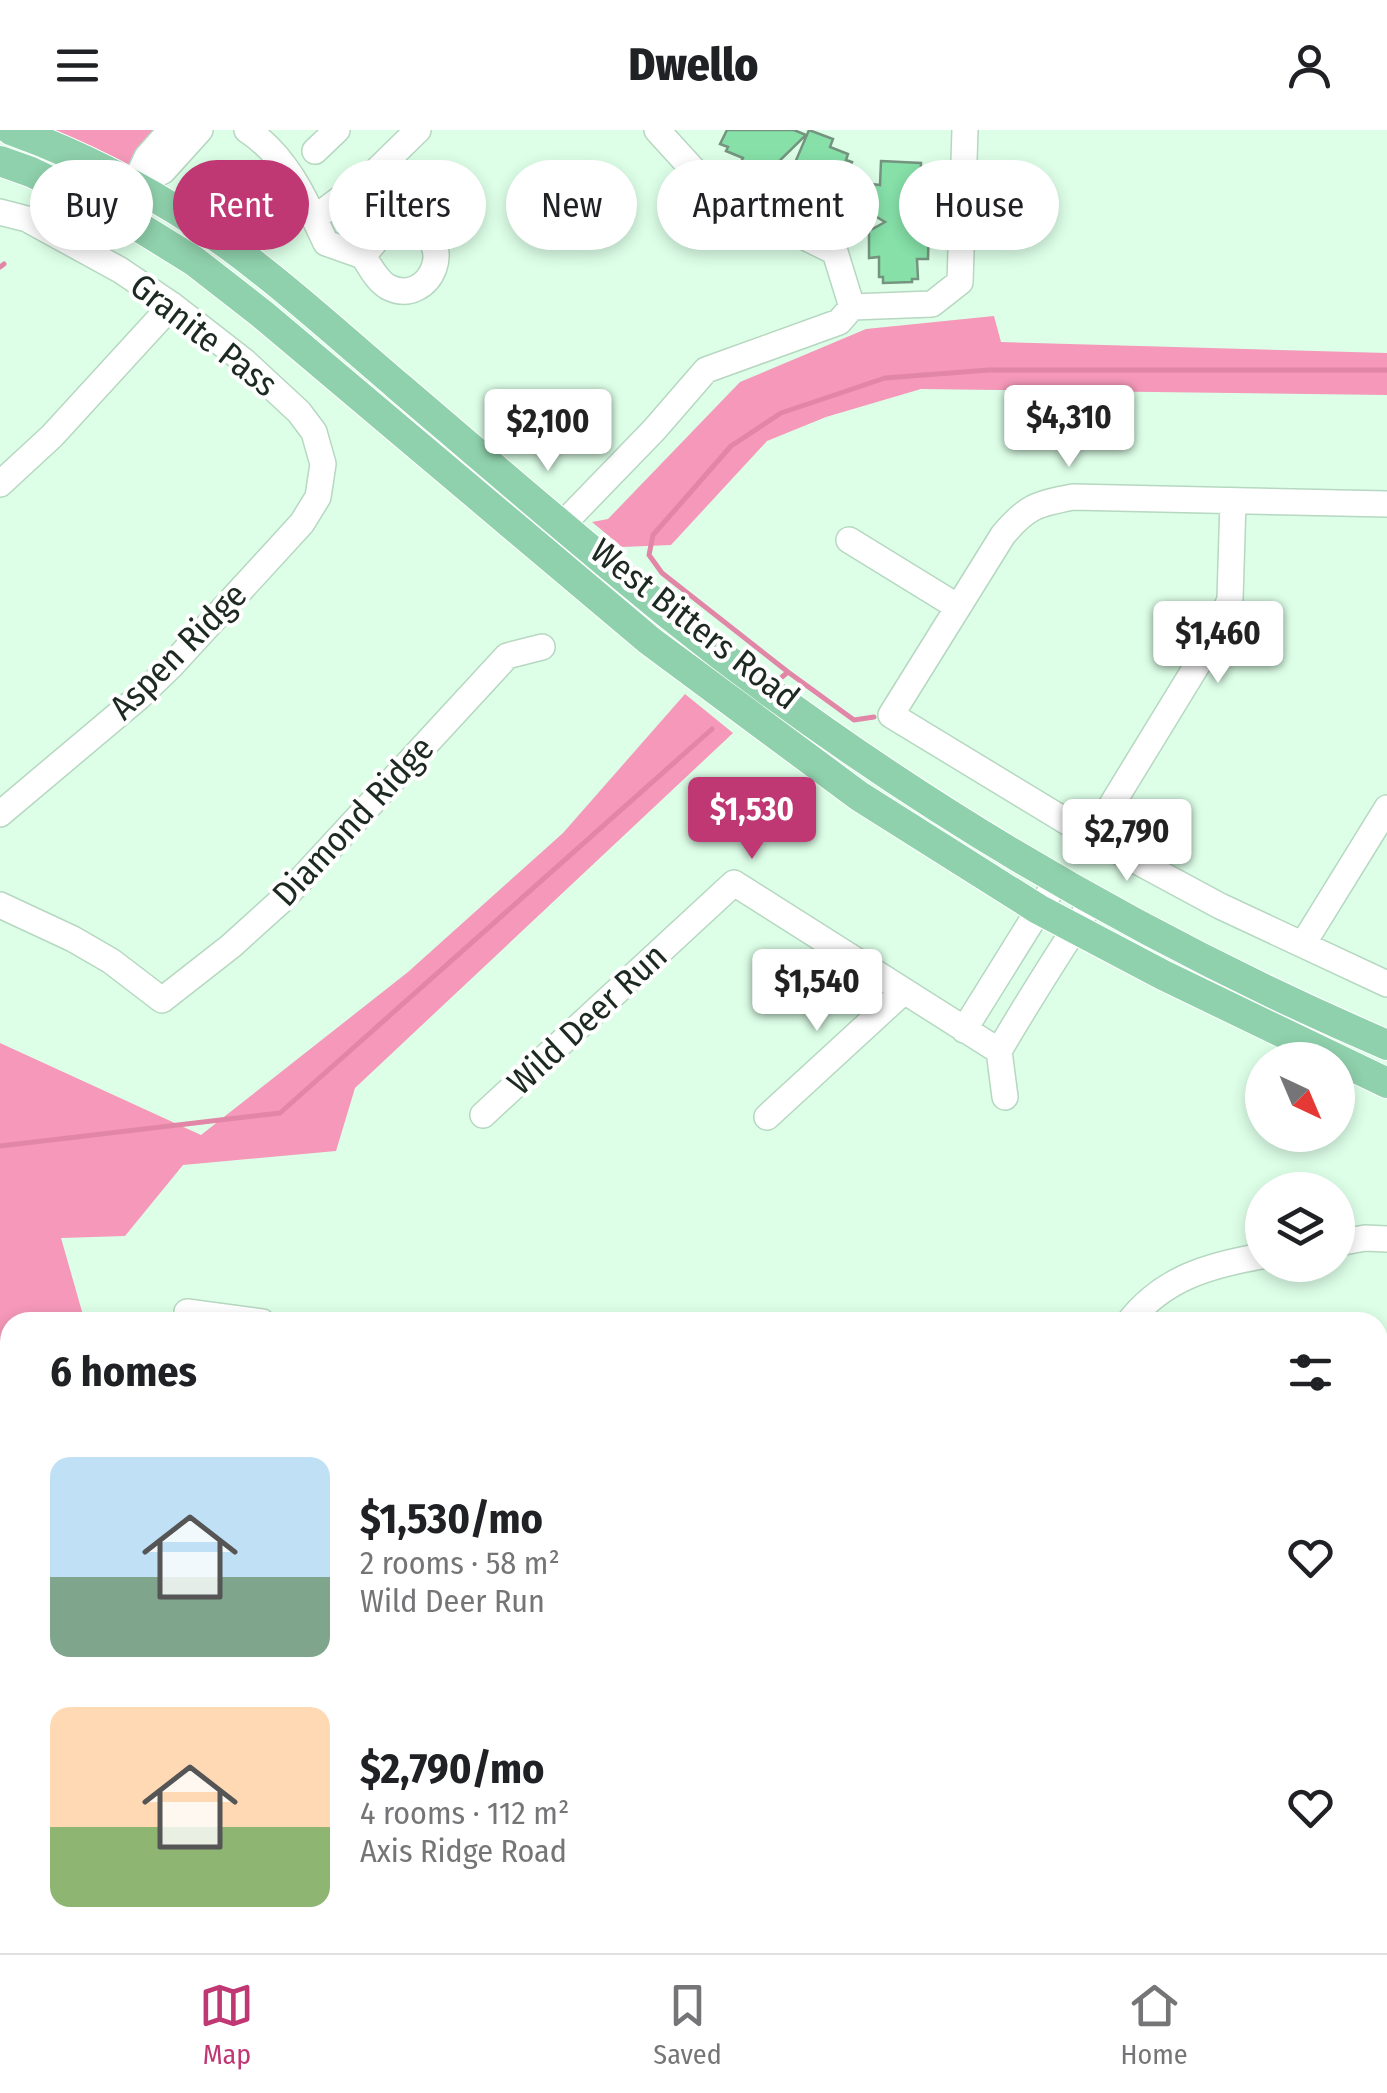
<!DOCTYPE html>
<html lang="en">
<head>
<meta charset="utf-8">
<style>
	:root { --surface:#fff; --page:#f6f6f6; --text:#202124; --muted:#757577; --line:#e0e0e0; --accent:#bf3773 }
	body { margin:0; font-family:"Fira Sans Condensed",sans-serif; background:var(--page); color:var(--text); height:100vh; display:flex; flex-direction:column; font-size:38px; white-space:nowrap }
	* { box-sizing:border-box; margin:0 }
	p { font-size:32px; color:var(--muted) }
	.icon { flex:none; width:55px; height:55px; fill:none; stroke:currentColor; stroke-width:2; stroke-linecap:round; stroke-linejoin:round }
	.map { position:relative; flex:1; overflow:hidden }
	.details { position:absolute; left:0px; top:1182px; width:1388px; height:642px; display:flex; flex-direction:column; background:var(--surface); border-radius:30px 30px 0 0; box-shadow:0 5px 15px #0003 }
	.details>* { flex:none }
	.banner { position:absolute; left:30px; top:30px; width:1328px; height:90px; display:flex; gap:20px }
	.needle { width:65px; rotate:136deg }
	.controls { position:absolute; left:1245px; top:912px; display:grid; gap:20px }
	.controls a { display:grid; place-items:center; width:110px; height:110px; border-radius:50%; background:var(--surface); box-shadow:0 5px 15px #0003; font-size:50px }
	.price { position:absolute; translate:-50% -85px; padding:0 22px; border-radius:10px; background:#fff; color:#222; font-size:32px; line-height:65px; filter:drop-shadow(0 2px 5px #0008) }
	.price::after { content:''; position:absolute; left:50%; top:60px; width:30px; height:22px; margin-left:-15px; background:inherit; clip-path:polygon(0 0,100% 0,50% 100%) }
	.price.on { background:var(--accent); color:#fff }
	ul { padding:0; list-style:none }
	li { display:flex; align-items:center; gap:30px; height:250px; padding:0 50px }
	li span { display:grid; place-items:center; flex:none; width:280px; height:200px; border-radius:20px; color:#555 }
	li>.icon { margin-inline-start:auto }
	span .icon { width:120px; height:120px; fill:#fffc; stroke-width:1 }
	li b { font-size:42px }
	h2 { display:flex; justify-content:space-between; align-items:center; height:120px; padding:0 50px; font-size:42px }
	.chip { padding:0 35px; border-radius:45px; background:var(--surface); box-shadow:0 5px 15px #0003; font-size:35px; line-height:90px }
	.chip.on { background:var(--accent); color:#fff }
	header { display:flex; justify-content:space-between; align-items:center; height:130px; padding:0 50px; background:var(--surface); font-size:45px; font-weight:800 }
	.dock { display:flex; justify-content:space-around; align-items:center; height:140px; border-top:2px solid var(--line); background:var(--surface); font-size:28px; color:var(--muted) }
	.dock a { display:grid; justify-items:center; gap:5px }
	.dock .on { color:var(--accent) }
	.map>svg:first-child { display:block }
	.forest { fill:#f598b9 }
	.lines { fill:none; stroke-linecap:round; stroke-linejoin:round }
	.stream { stroke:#e286a7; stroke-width:5 }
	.river { stroke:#e286a7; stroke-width:32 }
	.building { fill:#86e0a8; stroke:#75947f; stroke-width:2.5 }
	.minor-casing { stroke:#b6d7c0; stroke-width:28 }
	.major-casing { stroke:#fff; stroke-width:32 }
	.minor { stroke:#fff; stroke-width:25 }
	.major { stroke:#8fd1ac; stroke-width:30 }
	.labels { text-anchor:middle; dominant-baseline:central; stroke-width:8; stroke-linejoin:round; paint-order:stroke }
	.street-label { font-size:35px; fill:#1d2a21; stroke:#fff }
</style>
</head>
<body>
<header><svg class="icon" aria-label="menu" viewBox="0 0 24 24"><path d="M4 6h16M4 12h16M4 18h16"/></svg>Dwello<svg class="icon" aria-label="person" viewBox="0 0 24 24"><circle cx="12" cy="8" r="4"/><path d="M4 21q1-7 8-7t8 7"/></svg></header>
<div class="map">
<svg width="1387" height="1823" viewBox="0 0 1387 1823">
	<rect width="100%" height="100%" fill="#ddffe8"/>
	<path class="forest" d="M35,0H162L129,36Z
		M994,186L1001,212L1387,223V265L921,259L826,287L767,311L671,415L622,417L592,392L608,389L740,252L866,199Z
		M685,564L733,603L355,958L336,1021L183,1035L125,1106L61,1108L85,1192H10V1417L0,1425V913L201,1005L408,842L563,703Z
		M0,1500L10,1514V1815H49L51,1823H0Z
		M298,1815H666L652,1823H301Z"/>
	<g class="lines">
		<path class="stream" d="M0,137L4,134
			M788,542L854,590L874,587
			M782,547L788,542L662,443L649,425L653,405L731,316L781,283L885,248L989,240H1387
			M0,1016L280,983L712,599
			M0,1256L10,1274
			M330,1815L335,1823
			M593,1823L608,1815"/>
		<path class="river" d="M0,1739L10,1755
			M47,1815L52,1823"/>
	</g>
	<path class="building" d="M727,0H794L806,5L765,45L740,34L743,28L726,21L728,17L720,14Z
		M809,0L833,9L830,17L848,24L846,30L852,32L839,64L833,61L831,66L814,59L811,67L785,56Z
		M881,31L921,33L920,56H930L928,129H917L918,149H912V152L883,153V147H879V127L869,128V101L885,92L870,83L871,54L880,55Z"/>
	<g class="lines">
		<defs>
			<path id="minor" d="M171,0L147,27L134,55L163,41L200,0
				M247,0C287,26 306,71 326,113L363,126
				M315,21L337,0
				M0,82L27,89L120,140L172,175L244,231L299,282L314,302L323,334L318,367L302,393L171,536L139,567L0,684
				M315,88L373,44L418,0
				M404,95C463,105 430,179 388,157C377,151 370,136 363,126L384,101Z
				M852,177L932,174L960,152L965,0
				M0,354L52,306L172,175
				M1387,374L1073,367C1037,374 1027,376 1003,405L891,585L1092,707L1220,776L1387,854
				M562,395L654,300L706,240L839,192L852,177L835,122L738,74L698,45L657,0
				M849,410L958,477
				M1092,707L1218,501L1230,469L1233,371
				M0,775L73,809L111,831L162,870L231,816L283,769L507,526L542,517
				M1303,814L1387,678
				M964,900L1058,749
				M999,921C1029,869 1061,820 1093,770
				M483,985L734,753L999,921L1005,967
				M767,987L903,862
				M1338,1113L1365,1108L1387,1109
				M187,1182L262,1192
				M1129,1192C1163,1148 1210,1135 1262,1126
				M1378,1224L1387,1226
				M1378,1355L1387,1356
				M1378,1470L1387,1473
				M1378,1601L1387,1604
				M1158,1823L1161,1815"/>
			<path id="major" d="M11,0C87,27 166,69 231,117C289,160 343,209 398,256C487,332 575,408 666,482C885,658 1129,804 1387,915
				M0,31L31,42L115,82L194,131L262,184L650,511L859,666L1038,779L1163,845L1387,953
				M0,1409L10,1423
				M0,1465L10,1479
				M231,1815L235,1823
				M266,1815L270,1823"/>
		</defs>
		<use href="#minor" class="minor-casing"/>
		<use href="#major" class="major-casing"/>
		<use href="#minor" class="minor"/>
		<use href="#major" class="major"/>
	</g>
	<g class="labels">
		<g class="street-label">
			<text transform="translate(204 205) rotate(38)">Granite Pass</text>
			<text transform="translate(695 494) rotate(38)">West Bitters Road</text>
			<text transform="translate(178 521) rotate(-45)">Aspen Ridge</text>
			<text transform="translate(353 691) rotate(-47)">Diamond Ridge</text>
			<text transform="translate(587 889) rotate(-43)">Wild Deer Run</text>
		</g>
	</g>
</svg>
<div class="controls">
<a><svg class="needle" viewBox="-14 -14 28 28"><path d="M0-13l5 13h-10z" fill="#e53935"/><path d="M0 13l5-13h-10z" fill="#757577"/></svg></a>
<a><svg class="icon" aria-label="layers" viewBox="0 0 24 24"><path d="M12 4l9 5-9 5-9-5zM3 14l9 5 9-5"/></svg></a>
</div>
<b class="price" style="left:1069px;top:340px">$4,310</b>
<b class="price" style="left:548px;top:344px">$2,100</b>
<b class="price" style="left:1218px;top:556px">$1,460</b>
<b class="price on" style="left:752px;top:732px">$1,530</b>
<b class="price" style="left:1127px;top:754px">$2,790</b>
<b class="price" style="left:817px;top:904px">$1,540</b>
<div class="banner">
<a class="chip">Buy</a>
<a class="chip on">Rent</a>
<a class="chip">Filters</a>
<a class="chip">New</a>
<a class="chip">Apartment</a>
<a class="chip">House</a>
</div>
<section class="details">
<h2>6 homes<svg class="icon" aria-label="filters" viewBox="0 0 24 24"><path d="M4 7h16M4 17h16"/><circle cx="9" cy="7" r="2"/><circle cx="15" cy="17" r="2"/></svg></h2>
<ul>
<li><span style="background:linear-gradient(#bfe0f5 60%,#7fa58c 0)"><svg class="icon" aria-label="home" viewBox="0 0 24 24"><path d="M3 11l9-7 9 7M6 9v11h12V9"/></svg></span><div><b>$1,530/mo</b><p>2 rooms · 58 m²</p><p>Wild Deer Run</p></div><svg class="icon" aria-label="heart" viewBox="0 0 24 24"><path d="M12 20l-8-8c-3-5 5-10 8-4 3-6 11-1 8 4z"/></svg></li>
<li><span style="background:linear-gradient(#ffd9b3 60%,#8fb573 0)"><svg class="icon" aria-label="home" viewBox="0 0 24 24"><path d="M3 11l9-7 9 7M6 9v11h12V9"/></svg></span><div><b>$2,790/mo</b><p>4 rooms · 112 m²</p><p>Axis Ridge Road</p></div><svg class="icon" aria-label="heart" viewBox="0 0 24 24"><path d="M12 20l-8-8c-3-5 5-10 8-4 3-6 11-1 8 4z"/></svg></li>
</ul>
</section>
</div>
<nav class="dock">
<a class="on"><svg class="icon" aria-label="map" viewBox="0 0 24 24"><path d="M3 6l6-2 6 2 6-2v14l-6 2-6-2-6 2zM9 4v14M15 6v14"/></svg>Map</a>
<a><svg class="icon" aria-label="saved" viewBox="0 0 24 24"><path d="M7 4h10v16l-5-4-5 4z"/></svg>Saved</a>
<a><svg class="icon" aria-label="home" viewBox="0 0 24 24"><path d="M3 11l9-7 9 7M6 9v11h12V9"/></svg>Home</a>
</nav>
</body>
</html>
